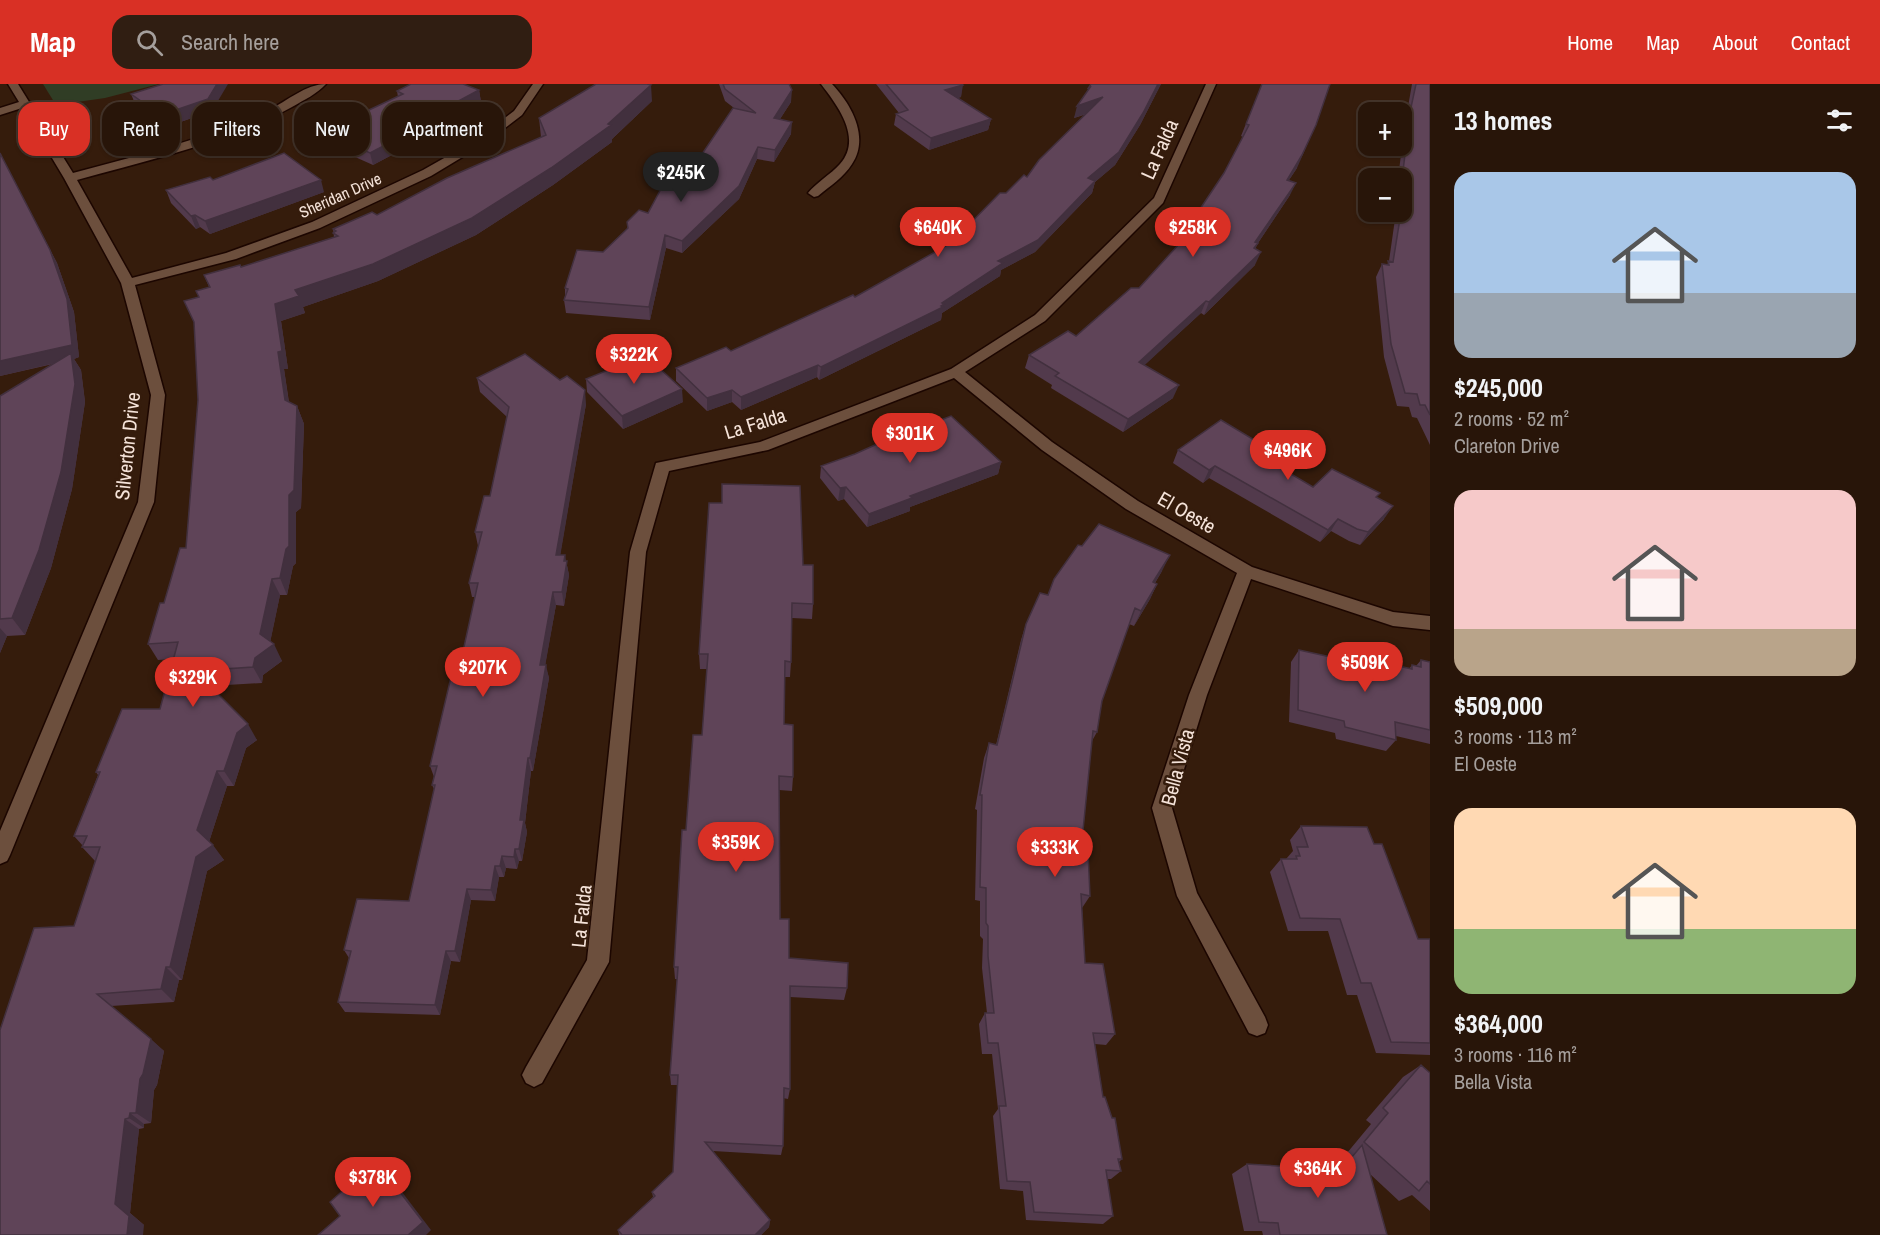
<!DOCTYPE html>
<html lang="en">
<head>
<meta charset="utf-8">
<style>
	:root { --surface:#281509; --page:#301e12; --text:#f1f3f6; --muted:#a59f9c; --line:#44342a; --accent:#d93025 }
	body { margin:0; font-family:"Archivo Narrow",sans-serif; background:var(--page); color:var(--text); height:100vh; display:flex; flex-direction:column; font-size:22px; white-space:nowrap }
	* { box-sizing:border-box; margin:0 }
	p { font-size:20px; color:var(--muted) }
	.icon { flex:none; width:33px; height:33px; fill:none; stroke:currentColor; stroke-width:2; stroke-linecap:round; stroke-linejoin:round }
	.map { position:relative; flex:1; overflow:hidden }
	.side { display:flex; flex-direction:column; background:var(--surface); width:450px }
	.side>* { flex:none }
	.hud { position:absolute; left:18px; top:18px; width:570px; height:54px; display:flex; gap:12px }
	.buttons { position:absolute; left:1358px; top:18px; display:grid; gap:12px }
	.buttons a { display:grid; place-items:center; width:54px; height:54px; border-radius:12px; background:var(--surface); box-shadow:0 2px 4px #0004,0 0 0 2px var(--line); font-size:30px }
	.price { position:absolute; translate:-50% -51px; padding:0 14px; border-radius:21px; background:var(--accent); color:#fff; font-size:20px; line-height:39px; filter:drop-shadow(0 2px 3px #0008) }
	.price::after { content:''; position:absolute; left:50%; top:36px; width:18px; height:14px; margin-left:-9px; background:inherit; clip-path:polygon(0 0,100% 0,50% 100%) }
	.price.on { background:#222; color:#fff }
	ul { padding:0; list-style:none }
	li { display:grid; align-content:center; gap:12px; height:318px; padding:0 24px }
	li span { display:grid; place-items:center; height:186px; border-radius:18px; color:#555 }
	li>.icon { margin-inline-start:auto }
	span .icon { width:108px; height:108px; fill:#fffc; stroke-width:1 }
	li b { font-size:26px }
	h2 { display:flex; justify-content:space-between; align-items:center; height:72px; padding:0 24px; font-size:26px }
	.tag { padding:0 21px; border-radius:18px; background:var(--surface); box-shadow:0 2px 4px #0004,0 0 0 2px var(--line); font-size:21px; line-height:54px }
	.tag.on { background:var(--accent); color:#fff }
	header { display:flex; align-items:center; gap:36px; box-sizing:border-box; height:84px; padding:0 30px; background:var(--accent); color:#fff }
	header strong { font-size:28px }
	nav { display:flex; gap:33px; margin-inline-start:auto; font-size:21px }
	.search { width:420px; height:54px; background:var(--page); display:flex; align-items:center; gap:15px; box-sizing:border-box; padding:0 21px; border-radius:18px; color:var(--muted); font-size:22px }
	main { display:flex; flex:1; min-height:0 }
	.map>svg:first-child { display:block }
	.green { fill:#303d25 }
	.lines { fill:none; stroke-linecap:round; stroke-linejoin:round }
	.street-casing { stroke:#1c0600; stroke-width:3 }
	.street { fill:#6c4f3d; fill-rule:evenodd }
	.wall { fill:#523a4c }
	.shaded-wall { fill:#42303e }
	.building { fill:#5f4458; stroke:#42303e; stroke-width:1.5 }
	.labels { text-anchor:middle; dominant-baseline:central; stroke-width:5; stroke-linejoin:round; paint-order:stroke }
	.far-street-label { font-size:16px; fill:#f5e3d9; stroke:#351c0c }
	.street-label { font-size:20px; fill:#f5e3d9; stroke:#351c0c }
</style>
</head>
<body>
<header>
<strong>Map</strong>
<div class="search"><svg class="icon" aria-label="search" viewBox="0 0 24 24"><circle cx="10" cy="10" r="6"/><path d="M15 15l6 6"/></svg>Search here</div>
<nav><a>Home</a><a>Map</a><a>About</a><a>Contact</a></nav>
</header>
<main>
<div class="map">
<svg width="1430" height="1151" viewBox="0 0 1430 1151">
	<rect width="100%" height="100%" fill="#351c0c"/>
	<path class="green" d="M43,0H159L105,14L56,21Z"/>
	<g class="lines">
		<defs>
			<path id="street" d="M8,0H18L73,89C140,71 207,55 269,26C287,17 306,0 326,0C317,10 304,16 292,23C225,59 150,76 77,96L132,194L226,169L312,138L423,86L476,56L514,27L533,0H543L522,31L484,60L431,92L320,144L236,175L135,201L165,311L154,418L10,771L7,777L0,780V747L138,418L151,311L121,199L64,94L22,24L0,31V24L19,18Z
				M821,0H832C851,20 870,53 852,80C844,93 830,102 818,112L814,113L808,109C817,98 830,91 840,80C863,54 837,21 821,0Z
				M1206,0H1216L1163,119L1045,237L965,288L1052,358L1138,417L1252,483L1393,528L1430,532V546L1393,542L1251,495L1207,611L1172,724L1197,809L1265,933L1268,941L1265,949L1257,952L1249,949L1177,812L1152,724L1189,611L1237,489L1126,425L1042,366L954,294L768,366L669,387L646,468L609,878L542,999L534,1003L526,999L522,991L526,983L587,876L630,468L656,379L760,358L951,285L1035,231L1154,114Z"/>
		</defs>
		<use href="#street" class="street-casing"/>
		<use href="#street" class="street"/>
	</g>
	<path class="wall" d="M719,0H789L791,18L780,35L791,50L774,78L757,75L739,115L682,169L666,164L650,236L566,229L564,216L565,212V204L627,145V138L648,129L672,90L692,85L734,24L725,17Z
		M876,0H962L961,13L958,14L991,35L988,46L929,66L894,41L896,30L899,29Z
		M1091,0H1161L1140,41L1115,81L1095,98L1092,109L1035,168L1001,186L1000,192L942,229L941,236L819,296L817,293L741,326L732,318L707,327L676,297V284L731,267L855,213L951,159L1006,109L1027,93L1087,30L1074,34Z
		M1262,0L1297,84L1289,96L1290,111L1258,159L1255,165V181L1204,231L1201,229L1144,281L1173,314L1123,348L1051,304L1052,301L1025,284L1029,271L1076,252L1139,204L1191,147L1189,146L1194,134L1224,89L1243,53L1241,52Z
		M1412,0H1430V361L1417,334L1412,333L1409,323L1397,322L1384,273L1376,193L1382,180L1387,181L1389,177L1395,135L1392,134L1393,128H1401V94H1398L1405,40Z
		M479,6L481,18L457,31V35L437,45V47L373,81L335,64L332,52L355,40L354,37L364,32V29L398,13L397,7Z
		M131,10L212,27L166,43L136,22Z
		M652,17L612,55V58L553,101L476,151L378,197L303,223L305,229L281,237L288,285H284L289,318L297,322L304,340L301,424L296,428V479L293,482L287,511H280L270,558L282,577L263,591L262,599L210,602L257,656L246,664L234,702H227L209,758L224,776L207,787L182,896H179L174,918L111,922L164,967L157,1001L154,1006L151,1039L144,1040V1044L139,1045L130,1129L144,1141L0,1151L74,842L95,777L82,763L83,762L74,752L98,691L96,688L160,625L173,575L158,576L148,560L186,464L198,316L199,213L209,203L204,191L241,183L334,153L333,145L377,131L541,53L539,34Z
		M0,69L57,179L74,228L79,273L74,275L81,286L85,318L72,405L51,484L25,551L7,552L0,569V312L53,280L0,292Z
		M213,96L324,108L210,150L200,143L196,145L171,119L166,106Z
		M477,294L586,320L560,471L566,477L569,491L564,522L556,521L545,581L549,594L533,687H531L525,739L527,748L522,777H519L517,785L506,784L504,793H499L495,817L471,816L460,878L451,877L440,931L345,928L338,918L349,874L344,866L409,817L434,705L432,701L434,693L430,682L462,572L475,513H472L469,499L478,462L475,448L490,412L507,333L480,308Z
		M586,295L683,318L623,345L587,308Z
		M917,345L1001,378L998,390L910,423V427L867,443L844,415L838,417L820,394L821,382L855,370Z
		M1178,366L1257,369L1313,403L1377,414L1384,435L1360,461L1349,457L1331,447L1320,458L1209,394L1203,399L1173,379Z
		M803,481L813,520L812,535L792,534L791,578L790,593H785L784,640L793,693L792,707L779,706L780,835L789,874L847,904L844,916L790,913V1005L788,1015L783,1014V1062L781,1071L713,1067L770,1136L769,1143L761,1151H614H619L618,1146L653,1113L652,1108L673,1088L678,1001H671L670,991L677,895H675L674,883L686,746L702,651L707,585H700L699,570Z
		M1162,487L1155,499L1157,500L1150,515L1134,542L1129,540L1102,617L1097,648L1092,657L1081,766L1090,812L1082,824L1085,879L1115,950L1106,961L1095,960L1103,1013L1122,1075L1119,1078L1121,1087L1111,1095H1107L1113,1132L1103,1140L1026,1136L1023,1107L1000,1105L993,1032L998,1025L992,970H982L979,940L985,929H987L982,884L983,855L980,852V817L975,816L977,726L975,725L984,674L989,659L996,661L1021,556L1026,540L1048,511Z
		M1299,566L1345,576L1349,571L1409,585L1412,581L1416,582L1421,576L1430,578V660L1396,652V656L1386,667L1336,655L1335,649L1289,638L1291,578Z
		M1301,742L1374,760L1418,855H1430V971L1376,969L1357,911H1347L1328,847H1288L1270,788L1281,775H1286L1293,767L1290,756Z
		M1421,981L1430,989V1127L1412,1111L1399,1117L1370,1090L1387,1151H1263L1262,1147H1244L1232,1090L1247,1080L1332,1086L1345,1071L1347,1069L1371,1040L1366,1036L1403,993Z"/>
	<path class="shaded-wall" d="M217,0H228L212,27L166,43L161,31Z
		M1158,0H1161L1140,41L1115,81L1095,98L1092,109L1035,168L1001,186L1000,192L942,229L941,236L819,296L821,283L942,219L998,177L1088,94Z
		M651,1L652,17L612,55V58L553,101L476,151L378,197L303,223L305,229L281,237L288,285H284L291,334L285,316L278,268L275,220L295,206L608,40Z
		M963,1L961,13L943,17L945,6Z
		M479,6L481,18L457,31V35L437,45V47L373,81L370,69L433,34L451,21Z
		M792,6L791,18L773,46L774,34Z
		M1103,13L1100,25L1074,34L1077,22Z
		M991,35L988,46L929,66L931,54Z
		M792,38L791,50L774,78L775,66Z
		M1316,41L1297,84L1281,108L1287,96Z
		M758,63L757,75L739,115L682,169V157Z
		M0,69L57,179L74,228L79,273L74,275L81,286L85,318L72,405L51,484L25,551L12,534L72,275L0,292Z
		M321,96L324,108L210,150L205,137Z
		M1296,99L1290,111L1258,159L1252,171L1255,158Z
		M195,131L200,143L196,145L191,132Z
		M665,151L666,164L650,236L649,223Z
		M1261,168L1255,181L1204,231L1209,218Z
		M1206,217L1201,229L1134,291L1139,278Z
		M818,281L817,293L741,326V313Z
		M1179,301L1173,314L1123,348L1128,335Z
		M682,305L683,318L623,345L622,332Z
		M585,306L586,320L558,485L556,471Z
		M732,306V318L707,327V314Z
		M297,322L304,340L301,424L296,428V479L293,482L287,511L280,494L289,411Z
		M1261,360L1255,373L1252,367Z
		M1001,378L998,390L910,423V427L867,443L869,430L910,412Z
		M1215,382L1209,394L1203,399L1209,386Z
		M846,403L844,415L838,417L840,404Z
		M1393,422L1384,435L1360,461L1368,448Z
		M1338,435L1331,447L1320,458L1328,446Z
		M565,471L569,491L564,522L562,508Z
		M1170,471L1162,487L1146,514L1153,498Z
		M272,495L280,511L269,564L274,560L282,577L263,591L262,599L253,583Z
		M1157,500L1150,515L1134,542L1141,527Z
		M553,508L556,521L543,594L540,581Z
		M0,544L7,552L0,569Z
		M546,581L549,594L533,687L530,674Z
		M248,640L257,656L246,664L234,702L224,687L237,649Z
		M528,674L531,687L525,739L527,748L522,777L519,765L520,736Z
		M217,687L227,702L208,761L197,746Z
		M213,761L224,776L207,787L182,896L170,883L196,773Z
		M515,765L519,777L517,785L514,773Z
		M502,772L506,784L504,793L500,782Z
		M495,782L499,793L495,817L491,806Z
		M467,805L471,816L460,878L455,867Z
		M446,867L451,877L440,931L435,921Z
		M166,883L179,896L174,918L161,905Z
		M151,955L164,967L157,1001L154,1006L151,1039L136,1029L140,995Z
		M130,1029L144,1040V1044L129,1034Z
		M125,1035L139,1045L130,1129L144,1141L143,1151H127L115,1120Z
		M376,1077L386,1087L431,1146L426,1151H408Z
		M770,1136L769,1143L761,1151H755Z"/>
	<path class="building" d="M163,0H217L208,15L161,31L131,10Z
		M411,0H463L479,6L451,21L455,22L433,34L435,35L370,69L332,52L358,39L354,37L367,31L364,29L369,26L403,10L397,7Z
		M596,0H647L651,1L608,40L611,41L551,84L472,134L373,180L295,206L299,212L275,220L282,267L278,268L285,316L297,322L294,406L289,411V462L286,465L280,494L272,495L260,550L274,560L255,574L253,583L195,587L248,640L237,649L224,687H217L197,746L213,761L196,773L170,883H166L161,905L97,910L151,955L143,990L140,995L136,1029H130L129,1034L125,1035L115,1120L129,1132L127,1151H0V946L34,844L74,842L100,763H82L87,752H74L100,688H96L122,625H160L178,558L148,560L160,519H164L180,464H186L198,316L194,238L184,217L199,213L196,207L210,203L204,191L240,181L241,183L338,152L333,149L336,147L333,145L372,128L377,131L447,94L546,51L539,34Z
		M723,0H789L792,6L774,34L792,38L775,66L758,63L739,102L682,157L665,151L649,223L564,216L568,205L565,204L577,166L603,168L628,144L627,138L639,126L648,129L669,90H672L675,85H692L733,24L756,29L725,5Z
		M886,0H962L963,1L945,6L991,35L931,54L896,30L908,26Z
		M1091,0H1158L1143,29L1119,68L1088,94L1095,97L1038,156L998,177L1003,179L942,219L944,220L941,222L943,223L821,283L818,281L741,313L732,306L707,314L676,284L726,263L731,267L853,211L855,213L951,159L1000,109H1006L1024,91L1027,93L1039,76L1103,13L1077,22L1091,2L1089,3Z
		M1262,0H1330L1316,41L1302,71L1287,96L1296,99L1255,158L1258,159L1254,164L1261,168L1209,218L1206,217L1139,278L1179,301L1128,335L1055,292L1059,289L1029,271L1068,247L1076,252L1131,204H1139L1201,136L1194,134L1224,89L1249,41L1246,40Z
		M1416,0H1430V331L1425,321H1420L1417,310L1405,309L1391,260L1382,180L1389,181L1388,177L1393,178L1402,122H1401V104L1410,28Z
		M0,69L50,166L67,215L72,261L0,277Z
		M284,69L321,96L205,137L195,131L191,132L166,106L210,93L213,96Z
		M71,269L75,300L61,388L39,466L12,534L0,535V312Z
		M525,270L560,296L567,292L585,306L556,471H565L564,477H567L562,508H553L540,581H546L530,674H528L520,736H524L519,765H515L514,773L502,772L500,782H495L491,806L467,805L455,867H446L435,921L338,918L351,867L344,866L357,815L409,817L435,701H432L437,682H430L456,572H462L478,499H469L482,448H475L484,412H490L509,323L477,294Z
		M645,271L682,305L622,332L586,295Z
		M951,332L1001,378L910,412L912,414L869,430L846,403L840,404L821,382L855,370L915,343L917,345Z
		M1221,336L1261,360L1252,367L1313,403L1332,385L1380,409L1376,413L1393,422L1368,448L1357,445L1338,435L1328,446L1215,382L1209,386L1178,366Z
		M722,400L800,402L803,481H813V520L792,519L791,578L785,577L784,640L793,641V693L779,692L780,835H789V874L848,879L847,904L790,902V1005L784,1004L783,1062L705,1058L770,1136L755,1151H622L618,1146L655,1112L652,1108L673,1088L678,991H670L678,883H674L682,746H686L693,651H702L708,570H699L709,419H722Z
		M1099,440L1170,471L1153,498L1157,500L1141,527L1135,524L1102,617L1097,648L1093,647L1081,766L1088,767L1090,812L1081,810L1085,879L1103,880L1115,950L1093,949L1103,1013H1105L1112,1034H1115L1122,1075H1118L1121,1087L1106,1086L1113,1132L1034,1128L1030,1098L1007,1097L999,1022H1006L998,959H988L985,929H994L988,872V842L986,839V804L980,803L982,711H980L989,659L997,661L1026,540L1040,509L1048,511L1054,495L1078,461L1082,462Z
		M1299,566L1349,577V571L1412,585V581L1421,583V576L1430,578V646L1395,638L1396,656L1345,643L1344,637L1298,626Z
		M1301,742L1367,743L1374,760H1382L1418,855H1430V959L1391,958L1371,899H1361L1340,835L1300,834L1281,775H1297L1296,772H1300L1297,763H1308Z
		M1421,981L1430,989V1100L1427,1097L1419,1107L1364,1058L1388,1029L1383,1024Z
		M1362,1061L1387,1151H1280L1278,1139L1259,1138L1247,1080L1341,1086Z
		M376,1077L423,1138L408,1151H318L340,1132L330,1118Z"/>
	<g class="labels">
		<g class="far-street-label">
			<text transform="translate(340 111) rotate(-24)">Sheridan Drive</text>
		</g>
		<g class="street-label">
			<text transform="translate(1159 65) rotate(-66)">La Falda</text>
			<text transform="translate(755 339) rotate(-17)">La Falda</text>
			<text transform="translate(127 362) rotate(-84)">Silverton Drive</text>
			<text transform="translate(1187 428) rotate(30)">El Oeste</text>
			<text transform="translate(1177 683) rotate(-75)">Bella Vista</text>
			<text transform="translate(581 832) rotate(-84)">La Falda</text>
		</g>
	</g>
</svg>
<div class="buttons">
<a>+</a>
<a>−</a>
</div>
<b class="price on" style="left:681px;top:119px">$245K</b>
<b class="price" style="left:938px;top:174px">$640K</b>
<b class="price" style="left:1193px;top:174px">$258K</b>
<b class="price" style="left:634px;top:301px">$322K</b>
<b class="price" style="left:910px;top:380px">$301K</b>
<b class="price" style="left:1288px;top:397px">$496K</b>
<b class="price" style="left:1365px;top:609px">$509K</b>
<b class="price" style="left:483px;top:614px">$207K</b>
<b class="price" style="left:193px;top:624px">$329K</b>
<b class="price" style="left:736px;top:789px">$359K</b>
<b class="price" style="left:1055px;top:794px">$333K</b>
<b class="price" style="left:1318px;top:1115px">$364K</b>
<b class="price" style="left:373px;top:1124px">$378K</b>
<div class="hud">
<a class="tag on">Buy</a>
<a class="tag">Rent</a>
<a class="tag">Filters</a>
<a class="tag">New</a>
<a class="tag">Apartment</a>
</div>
</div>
<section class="side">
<h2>13 homes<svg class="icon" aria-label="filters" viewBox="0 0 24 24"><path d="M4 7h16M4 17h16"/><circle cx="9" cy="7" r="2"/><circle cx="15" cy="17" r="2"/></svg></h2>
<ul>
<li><span style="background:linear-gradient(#a9c7e8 65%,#9aa5b1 0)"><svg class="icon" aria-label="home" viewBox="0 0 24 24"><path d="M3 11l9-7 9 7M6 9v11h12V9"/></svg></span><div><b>$245,000</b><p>2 rooms · 52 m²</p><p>Clareton Drive</p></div></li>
<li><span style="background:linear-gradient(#f6c9c9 75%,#b9a48a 0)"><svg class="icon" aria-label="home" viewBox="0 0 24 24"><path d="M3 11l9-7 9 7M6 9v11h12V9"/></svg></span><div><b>$509,000</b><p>3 rooms · 113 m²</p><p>El Oeste</p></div></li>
<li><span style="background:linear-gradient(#ffd9b3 65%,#8fb573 0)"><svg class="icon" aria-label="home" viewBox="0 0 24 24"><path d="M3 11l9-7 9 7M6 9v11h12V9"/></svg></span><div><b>$364,000</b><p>3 rooms · 116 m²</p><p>Bella Vista</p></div></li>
</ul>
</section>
</main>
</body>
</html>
